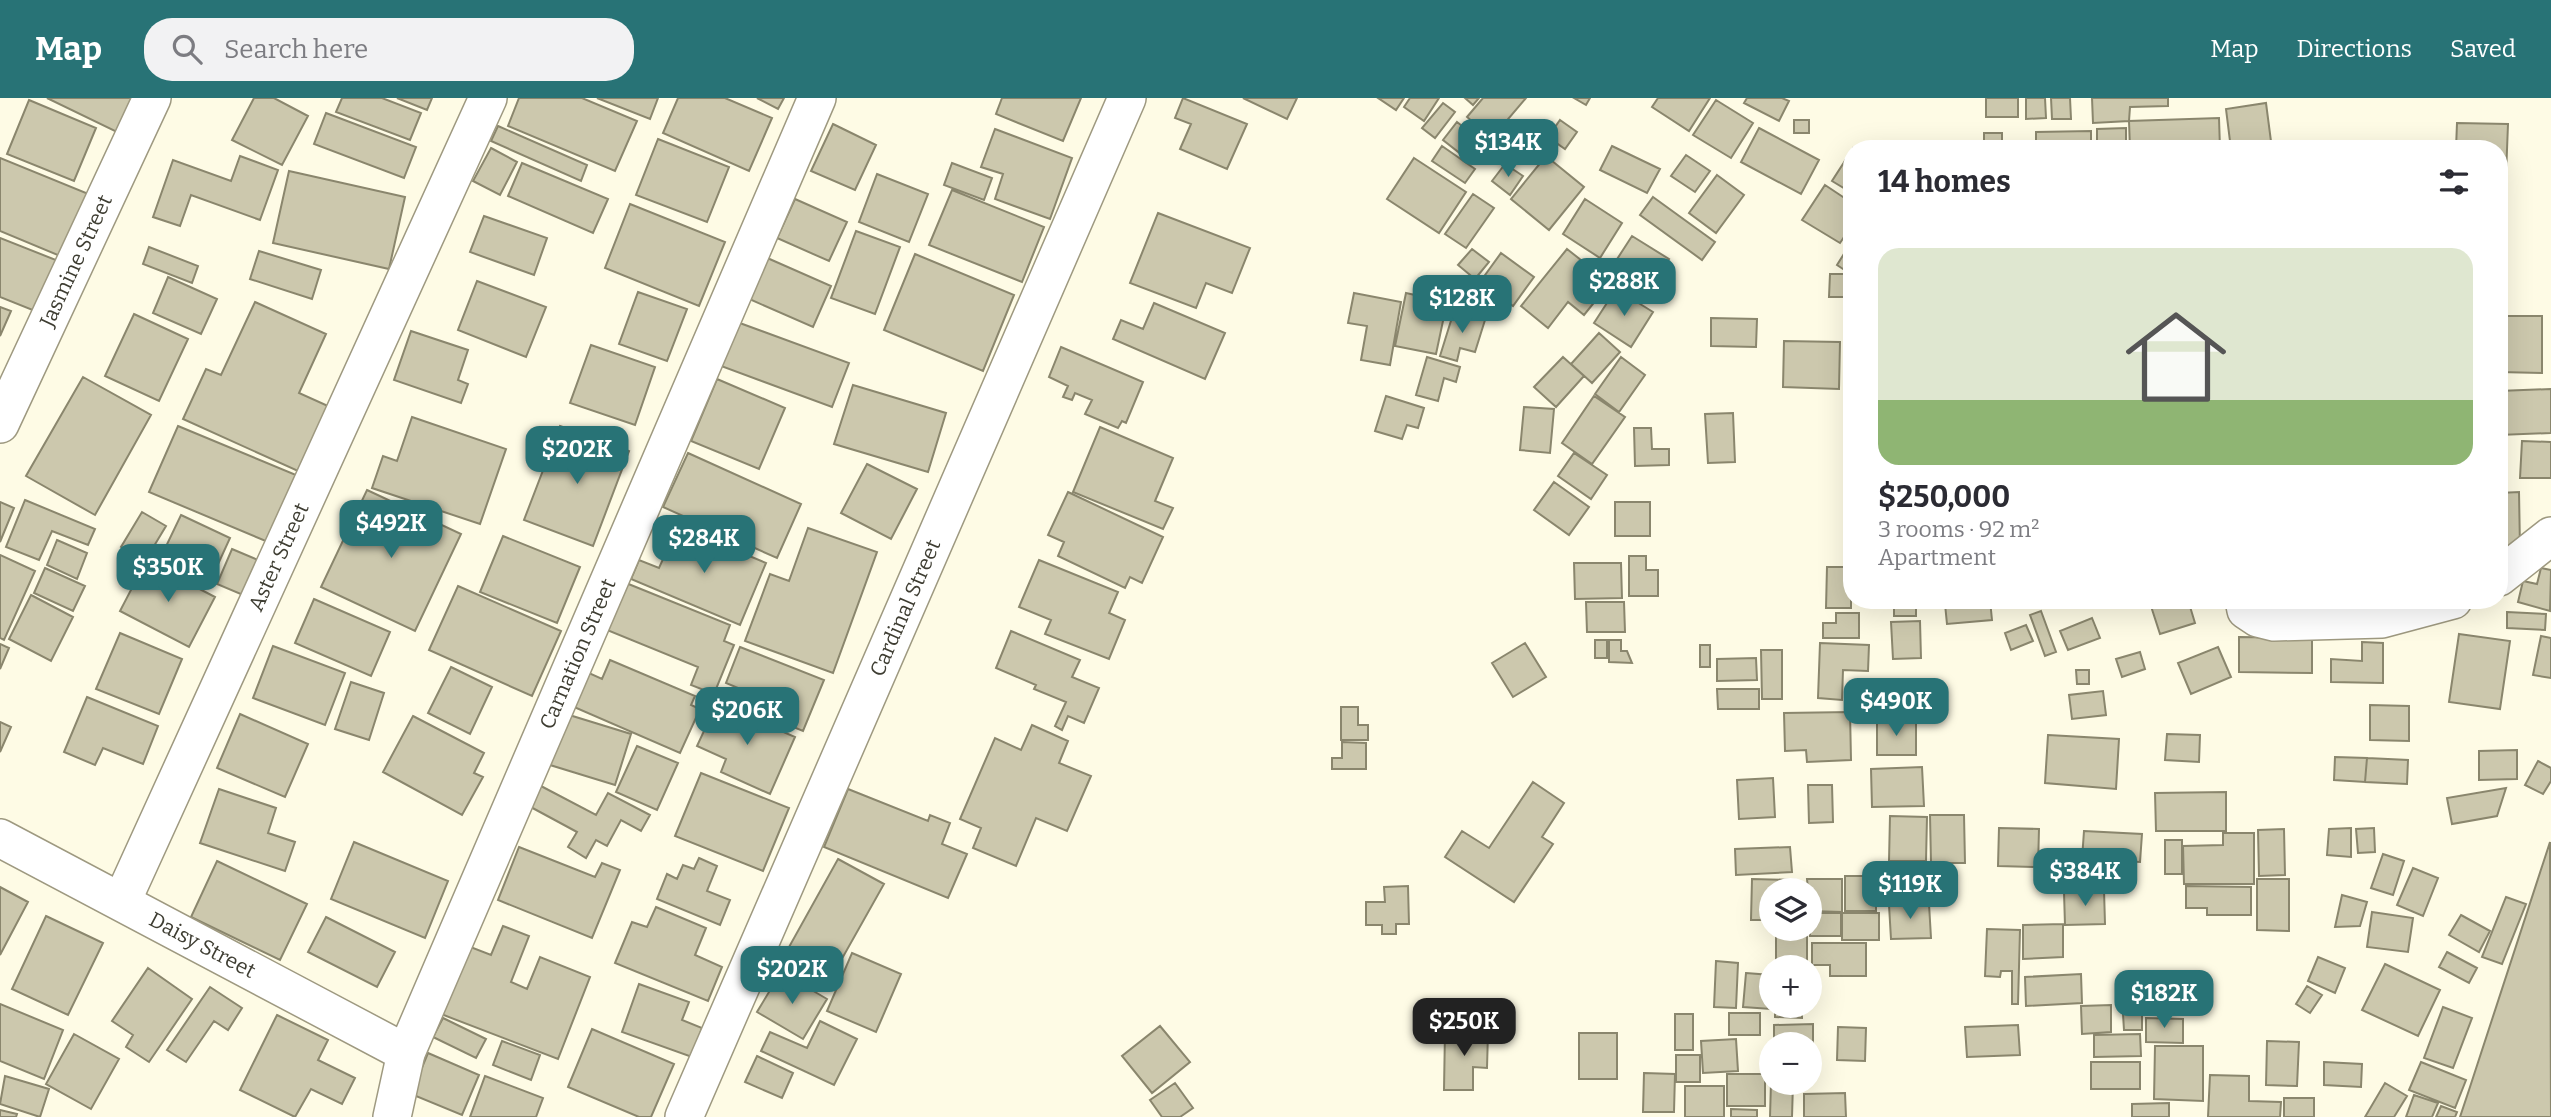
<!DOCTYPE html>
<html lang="en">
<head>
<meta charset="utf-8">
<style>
	:root { --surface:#fff; --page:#f2f2f3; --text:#2b2b33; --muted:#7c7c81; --line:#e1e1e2; --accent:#287376 }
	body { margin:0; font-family:Bitter,serif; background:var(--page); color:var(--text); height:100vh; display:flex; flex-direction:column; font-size:26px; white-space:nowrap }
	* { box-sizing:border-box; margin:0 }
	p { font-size:23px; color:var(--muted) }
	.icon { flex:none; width:38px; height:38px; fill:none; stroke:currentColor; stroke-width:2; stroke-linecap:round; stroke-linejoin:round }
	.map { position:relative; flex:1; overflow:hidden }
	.drawer { position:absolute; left:1843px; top:42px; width:665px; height:469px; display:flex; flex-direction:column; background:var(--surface); border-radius:28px; box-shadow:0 7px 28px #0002 }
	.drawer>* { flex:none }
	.fabs { position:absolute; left:1759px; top:780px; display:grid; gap:14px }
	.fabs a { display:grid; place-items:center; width:63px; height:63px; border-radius:50%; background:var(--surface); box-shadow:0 7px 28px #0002; font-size:35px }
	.price { position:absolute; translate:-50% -60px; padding:0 16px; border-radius:14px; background:var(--accent); color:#fff; font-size:23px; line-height:46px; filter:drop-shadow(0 2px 4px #0008) }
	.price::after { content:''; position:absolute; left:50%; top:42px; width:21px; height:16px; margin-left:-10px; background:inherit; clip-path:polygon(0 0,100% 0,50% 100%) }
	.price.current { background:#222; color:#fff }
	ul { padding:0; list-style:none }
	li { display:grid; align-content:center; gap:14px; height:371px; padding:0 35px }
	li+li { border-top:2px solid var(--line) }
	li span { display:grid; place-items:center; height:217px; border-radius:21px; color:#555 }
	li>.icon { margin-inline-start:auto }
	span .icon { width:126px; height:126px; fill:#fffc; stroke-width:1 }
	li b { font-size:30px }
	h2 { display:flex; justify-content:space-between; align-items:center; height:84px; padding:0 35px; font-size:30px }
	header { display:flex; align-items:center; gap:42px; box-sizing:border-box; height:98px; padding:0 35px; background:var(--accent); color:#fff }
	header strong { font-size:33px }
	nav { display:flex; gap:38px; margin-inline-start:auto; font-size:24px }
	.search { width:490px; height:63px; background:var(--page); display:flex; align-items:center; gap:18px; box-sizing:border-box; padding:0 24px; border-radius:28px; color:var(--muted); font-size:26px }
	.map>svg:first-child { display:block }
	.building { fill:#ccc8ad; stroke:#8a866d; stroke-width:2 }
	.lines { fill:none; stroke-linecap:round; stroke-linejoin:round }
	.minor-casing { stroke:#9e9980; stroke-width:40 }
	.minor { stroke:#fff; stroke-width:37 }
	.labels { text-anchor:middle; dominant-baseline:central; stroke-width:7; stroke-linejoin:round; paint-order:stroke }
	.street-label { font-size:21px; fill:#3e3d32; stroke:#fefbe5 }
</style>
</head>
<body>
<header>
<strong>Map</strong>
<div class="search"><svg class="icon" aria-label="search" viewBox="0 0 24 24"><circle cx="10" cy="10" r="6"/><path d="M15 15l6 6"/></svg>Search here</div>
<nav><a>Map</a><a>Directions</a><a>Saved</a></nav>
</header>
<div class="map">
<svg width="2551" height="1019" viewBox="0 0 2551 1019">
	<rect width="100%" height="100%" fill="#fefbe5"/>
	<path class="building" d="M47,0H136L119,35Z
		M254,0H274L308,18L282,67L232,42Z
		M342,0H382L421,15L410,42L336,14Z
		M397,0H432L427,12Z
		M519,0H582L637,23L615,73L508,28Z
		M597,0H658L650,21Z
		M678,0H725L772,20L749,73L663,35Z
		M757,0H784L778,11Z
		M1002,0H1081L1063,43L996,16Z
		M1183,0L1247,26L1227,71L1180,51L1191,26L1175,20Z
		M1243,0H1297L1287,21Z
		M1378,0H1404L1396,12Z
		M1410,0H1439L1424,23L1404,9Z
		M1465,0H1479L1473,7Z
		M1483,0H1526L1492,40L1467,19Z
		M1574,0H1590L1586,7Z
		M1658,0H1710L1689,33L1652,9Z
		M1747,0H1782L1789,3L1779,23L1744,5Z
		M1986,0H2018V19H1986Z
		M2026,0H2045L2046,20L2026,21Z
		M2051,0H2070L2071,21H2052Z
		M2092,0H2168V8L2130,9L2129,23L2093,25Z
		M29,2L96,30L74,83L7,56Z
		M1716,2L1753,25L1731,60L1693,37Z
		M1443,5L1455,14L1435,40L1422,30Z
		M2266,5L2272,51H2231L2226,11Z
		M326,15L416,49L404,80L314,46Z
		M2219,20L2220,51H2130L2129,23Z
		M1560,22L1577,34L1565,51L1548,39Z
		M1794,22H1809V35H1794Z
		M1520,23L1549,45L1535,64L1506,42Z
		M1457,24L1480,42L1466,60L1443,42Z
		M2457,25L2508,26L2505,103L2499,102V51H2456Z
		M833,26L876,47L855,92L811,73Z
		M498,28L587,67L581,83L491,43Z
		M1759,30L1819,62L1801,96L1741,64Z
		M2126,30V51H2097V31Z
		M995,31L1072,60L1050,121L995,101L1003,76L981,69Z
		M2091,33V51H2036V34Z
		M1984,35H2002V51H1984Z
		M658,41L729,69L707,124L636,97Z
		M1442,48L1475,71L1465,85L1432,63Z
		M1612,48L1660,71L1647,95L1600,72Z
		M491,50L517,64L500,97L473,83Z
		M1852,52V95L1832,83Z
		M1686,57L1710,73L1695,94L1671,78Z
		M240,58L278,72L260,122L191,97L180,128L153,119L173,62L231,83Z
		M1546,58L1584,89L1549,132L1511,101Z
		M0,60L91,97L65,160L0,133Z
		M1414,60L1466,94L1439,135L1387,101Z
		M522,65L608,101L593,135L508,98Z
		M952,65L992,80L984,102L944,87Z
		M1505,66L1523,78L1510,97L1492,83Z
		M289,73L405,99L389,171L273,145Z
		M877,76L928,96L909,144L859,124Z
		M1717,77L1744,97L1716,135L1689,115Z
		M1825,87L1852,105V127L1840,145L1802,122Z
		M952,92L1044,129L1022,184L929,147Z
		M1473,96L1494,110L1466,150L1445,136Z
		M1653,99L1715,144L1702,162L1640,117Z
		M795,101L847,124L829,163L777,140Z
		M1585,101L1622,125L1600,160L1563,136Z
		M630,106L725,144L699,208L605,170Z
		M1158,115L1250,150L1232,195L1206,185L1196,210L1130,185Z
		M484,118L547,140L534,177L470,154Z
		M856,133L900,149L875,216L831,200Z
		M1632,138L1669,161L1647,196L1610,172Z
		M0,140L66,166L45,217L0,199Z
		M1852,143V177L1837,167Z
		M149,149L198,168L192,185L143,166Z
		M1472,151L1489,164L1475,181L1458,167Z
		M1567,151L1610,185L1584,217L1568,204L1548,230L1521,208Z
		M259,153L321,172L312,201L250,181Z
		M1501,155L1534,179L1513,208L1480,184Z
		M915,156L1014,197L983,273L884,232Z
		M765,159L831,188L813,229L747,200Z
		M1830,176H1850L1849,199H1829Z
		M168,179L217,201L201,236L153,215Z
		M477,183L546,209L526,259L458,232Z
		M1616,191L1653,214L1631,249L1594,225Z
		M638,194L687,211L667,263L619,246Z
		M1354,195L1401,204L1390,267L1361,262L1367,228L1348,225Z
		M1406,195L1447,204L1436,256L1395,248Z
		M255,204L326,236L299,295L328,308L298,373L183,321L206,271L221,277Z
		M1154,205L1225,235L1205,281L1113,241L1121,222L1143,231Z
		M0,209L11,213L0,238Z
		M1454,213L1485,222L1475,254L1460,250L1457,263L1440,258Z
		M134,216L188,241L159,303L105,278Z
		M2499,218H2542V275L2499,274Z
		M1711,220L1757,221L1756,249L1711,248Z
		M737,224L849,265L832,309L721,268Z
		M411,233L468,252L458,282L468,286L461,305L394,282Z
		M1599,235L1620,254L1592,285L1571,266Z
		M1784,243L1840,244L1839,291L1783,289Z
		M591,247L655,269L635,327L570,305Z
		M1061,249L1143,284L1126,325L1122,323L1118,330L1085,316L1092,302L1075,295L1072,302L1063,299L1068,288L1049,279Z
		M1427,259L1460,269L1456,284L1444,280L1438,303L1416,297Z
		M1563,259L1584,278L1556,309L1534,289Z
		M1621,259L1645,277L1619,314L1595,296Z
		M83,279L151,317L95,417L26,378Z
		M717,281L785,310L759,371L691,343Z
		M853,287L946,315L928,374L834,346Z
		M2551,291V335L2499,337V293Z
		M1386,298L1424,310L1418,330L1407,327L1402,341L1375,333Z
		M1594,298L1625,319L1592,366L1562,345Z
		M1524,309L1554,311L1550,355L1520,352Z
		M1733,315L1735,364L1708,365L1705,316Z
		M412,319L506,351L480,426L372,390L383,358L397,363Z
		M178,328L296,377L268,444L149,394Z
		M560,328L629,353L593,448L524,422Z
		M1100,329L1173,360L1155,403L1173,410L1163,431L1073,394Z
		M1634,330H1651L1652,351H1669V367L1635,368Z
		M2499,341H2505L2507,367L2499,368Z
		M2522,343L2551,344V380H2520Z
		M688,355L801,406L777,460L663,409Z
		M1574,355L1607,377L1591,401L1558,378Z
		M867,366L917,391L891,441L841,415Z
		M1554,384L1589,409L1569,437L1534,412Z
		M367,392L461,436L415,533L321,489Z
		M1068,394L1163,439L1142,485L1130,479L1125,490L1058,458L1064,444L1048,437Z
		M2519,394L2520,451L2499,452V395Z
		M25,402L95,431L88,447L52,433L39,462L6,449Z
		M0,404L14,410L0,444Z
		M1615,404H1650V438H1615Z
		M142,414L166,428L145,463L121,449Z
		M181,417L230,440L209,486L159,463Z
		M678,428L766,465L740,527L631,481L639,462L659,470Z
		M808,430L877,454L833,575L745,543L770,476L789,483Z
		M503,438L580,469L557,525L480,494Z
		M57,442L87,455L77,481L47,467Z
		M232,451L258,462L243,497L217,486Z
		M0,457L35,473L4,542L0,540Z
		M1629,458H1646V472H1658V498H1629Z
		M1039,462L1118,494L1109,515L1125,522L1109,561L1045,536L1051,522L1019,509Z
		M146,463L215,499L189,549L120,513Z
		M1574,465H1621L1622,500L1575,501Z
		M1827,469H1851V510H1826Z
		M45,470L85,488L73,513L34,495Z
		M2541,470L2551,472L2550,513L2518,504L2523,483L2537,486Z
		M626,485L730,527L724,543L734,547L714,596L691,587L698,569L607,532Z
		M458,488L561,533L532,598L429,552Z
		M31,497L73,519L51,563L9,541Z
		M314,501L390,534L371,578L295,545Z
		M1894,502H1916V518H1894Z
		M1990,502L1992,522L1947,526L1945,506Z
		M2149,502H2188L2195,525L2160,536Z
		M1586,504H1624L1625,534H1587Z
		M2041,513L2056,554L2045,558L2030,517Z
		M2507,514L2546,516L2545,532L2507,530Z
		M1836,515H1859V540H1823V525H1836Z
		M2092,520L2100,540L2068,552L2060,533Z
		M1920,523L1921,560L1893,561L1891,524Z
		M2026,527L2033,543L2011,552L2005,535Z
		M1011,533L1080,562L1072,579L1099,590L1084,625L1068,618L1062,632L1055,628L1066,604L1034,591L1036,587L996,570Z
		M120,535L182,561L159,616L96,591Z
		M2459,536L2510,543L2500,611L2449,604Z
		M2541,538L2551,540V580L2533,577Z
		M2239,539L2312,540V575L2239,574Z
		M1595,542H1607V560H1595Z
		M1609,542H1621V553H1627L1632,565L1609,564Z
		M2362,544L2383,545V585L2331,584V561L2362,563Z
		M1525,545L1546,579L1513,599L1492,565Z
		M1820,545L1869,547L1868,573L1843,572L1842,602L1818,600Z
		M0,546L9,550L0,571Z
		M1700,547H1710V569H1700Z
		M273,548L345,575L325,627L253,600Z
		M740,549L824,582L803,633L757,614L762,600L726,585Z
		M2218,549L2231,579L2191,596L2178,565Z
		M1761,552H1782V601H1762Z
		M2140,554L2145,571L2122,579L2116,561Z
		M1756,560L1757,582L1717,583V561Z
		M610,562L695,598L691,607L700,611L680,655L574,609L589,575L602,581Z
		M451,569L492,589L470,636L428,615Z
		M2076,572H2089V586H2077Z
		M351,584L384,595L369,642L335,631Z
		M1717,591H1759V611H1718Z
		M2103,593L2106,617L2072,621L2069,597Z
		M87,599L158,628L143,666L103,650L95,667L64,654Z
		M717,605L795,639L770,696L721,674L726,661L697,648Z
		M2370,607L2409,608V643L2370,642Z
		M1341,609H1358V627H1368V642H1341Z
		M1850,614L1851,662L1807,664L1806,652L1785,653L1784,615Z
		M240,616L308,646L285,699L217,670Z
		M566,616L631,636L615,687L550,667Z
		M413,618L484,655L474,675L483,679L462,717L383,674Z
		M0,624L11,629L0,654Z
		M1877,624H1916V657H1877Z
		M1032,627L1068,643L1059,665L1091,678L1067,733L1036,720L1016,768L973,750L981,730L960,721L995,640L1021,652Z
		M2167,636L2200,637L2199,664L2165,662Z
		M2048,637L2119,641L2116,691L2045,685Z
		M1342,644L1366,645V671H1332V660H1342Z
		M637,648L678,665L657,712L616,694Z
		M2517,652V681L2479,682V653Z
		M2335,659L2367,660L2365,684L2334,682Z
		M2367,660L2408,662L2407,686L2365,684Z
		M2538,663L2551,670V683L2543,696L2525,687Z
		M1922,669L1924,708L1872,709L1871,671Z
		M701,675L789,710L763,773L675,738Z
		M1773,680L1775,719L1739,721L1737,682Z
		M1533,684L1564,705L1542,739L1553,746L1514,804L1445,759L1462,733L1489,750Z
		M539,687L596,717L608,695L650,717L641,733L621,722L607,748L596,742L586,760L568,749L577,734L527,707Z
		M1808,687H1832L1833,724L1809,725Z
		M2506,690L2497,718L2452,726L2447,700Z
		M219,691L276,710L268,735L295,744L285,773L200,745Z
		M848,691L928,723L930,717L950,725L942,746L967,756L948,800L824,749Z
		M2226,694V733H2156L2155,695Z
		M1930,717H1964L1965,765H1931Z
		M1890,718L1927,719L1926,763H1889Z
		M1999,730L2039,731L2038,769L1998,768Z
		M2351,730V759L2327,757L2329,731Z
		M2374,730L2375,754L2358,755L2356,731Z
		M2284,731L2285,777L2259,778L2258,732Z
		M2084,733L2142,736L2140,764L2082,761Z
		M2223,735H2254V786H2184L2183,748L2223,747Z
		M2165,742H2182V776H2165Z
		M354,744L448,783L425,840L331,801Z
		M2550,744L2551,1019H2460L2469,992Z
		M519,749L595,779L602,765L620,772L592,840L498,802Z
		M1790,749L1792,774L1736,777L1735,751Z
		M2383,756L2404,763L2393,797L2371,790Z
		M699,760L717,768L707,793L730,802L720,827L657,801L667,776L677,781L683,767L694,771Z
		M838,761L884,786L830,882L784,858Z
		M217,763L307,806L280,862L191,819Z
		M1887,770H1936V802H1887Z
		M2413,770L2438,780L2423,818L2397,807Z
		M1845,778H1876V813H1845Z
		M1752,781L1795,782L1794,793H1771V822H1751Z
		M1807,781H1842V814L1810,813Z
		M2257,781H2289V833L2257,832Z
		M1408,788L1409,826H1396V836H1382V827H1366V804H1385L1384,789Z
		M2186,788L2251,789V817H2207V810H2186Z
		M0,789L28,804L0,857Z
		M2104,792L2105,826L2065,827L2064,794Z
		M2342,797L2367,804L2360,828L2335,829Z
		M2506,799L2526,806L2502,866L2482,859Z
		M1929,806L1931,840L1891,841L1889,807Z
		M656,809L706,830L695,857L722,869L708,903L615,865L632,824L647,829Z
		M2372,814L2413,820L2408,854L2367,849Z
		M1810,815H1841V838H1810Z
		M1842,815H1879V842H1842Z
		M2461,817L2490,833L2479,854L2449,837Z
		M46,818L103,845L68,917L12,891Z
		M326,819L395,854L377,889L308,854Z
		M2063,826V859L2023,861V827Z
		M503,828L529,838L511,884L527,891L540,859L590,879L558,961L441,916L468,848L491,857Z
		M1987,831L2020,832L2018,906H2012V873H2001L2000,879L1985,878Z
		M1776,835H1807V865H1776Z
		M1812,845H1866V878H1830V867H1812Z
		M2447,854L2477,870L2469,885L2439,869Z
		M852,855L901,876L876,934L827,913Z
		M2318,859L2345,870L2335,895L2308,883Z
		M1716,863L1738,865L1736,910L1714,909Z
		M2385,866L2440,892L2418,938L2362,912Z
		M148,870L192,901L149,964L126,949L133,937L112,923Z
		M781,874L827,901L803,941L757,914Z
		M1746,875L1771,877V911L1743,909Z
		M2081,876L2082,905L2026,908L2025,879Z
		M639,886L689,904L682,922L702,930L692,959L622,934Z
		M2307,888L2322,897L2310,915L2296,906Z
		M210,889L242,910L228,932L214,923L186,964L167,952Z
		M2122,900H2142V932H2124Z
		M0,906L63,932L44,981L0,963Z
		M2111,907V934L2082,936L2081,908Z
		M1775,908H1802V920L1775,919Z
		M2443,909L2472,920L2453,970L2424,960Z
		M1729,915H1760V937H1729Z
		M1675,916H1693V952H1675Z
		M277,917L328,942L318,962L355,980L342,1006L311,991L295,1019L240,992Z
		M443,920L486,941L476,960L433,939Z
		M2146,920L2183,921V945L2146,944Z
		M820,923L857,941L834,987L761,953L770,934L807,950Z
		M1813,926V948L1774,947V927Z
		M2018,927L2020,957L1967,959L1965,929Z
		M1160,928L1190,964L1152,995L1122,958Z
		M1838,929L1866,930L1865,963L1837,962Z
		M592,931L674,966L651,1019H639L568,989Z
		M1445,933L1488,934L1487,970L1473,969V992H1444Z
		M1579,935H1617V981H1579Z
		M74,936L119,961L91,1011L46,986Z
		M2140,936L2141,958L2094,959V937Z
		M1736,941L1738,973L1703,975L1701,943Z
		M502,943L540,957L531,982L493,967Z
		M2267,943L2299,944L2297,988L2266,987Z
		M2155,948H2203V1003L2154,1001Z
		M428,955L479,977L462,1017L411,996Z
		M1676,957H1700V984H1676Z
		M757,958L793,975L782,1000L745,984Z
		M2091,964H2140V991H2091Z
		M2324,964L2362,966L2361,989L2324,987Z
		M2421,964L2466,982L2455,1010L2409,992Z
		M1644,975L1675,976L1674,1014H1643Z
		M1727,976H1765V1008H1727Z
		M2210,977L2249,978V1003L2281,1004L2280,1019H2208Z
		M5,978L49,991L40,1019L0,1006Z
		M485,978L543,1000L536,1019H470Z
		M1771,984L1793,985L1792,1019H1770Z
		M1175,985L1193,1010L1180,1019H1162L1150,1002Z
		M2385,985L2407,998L2394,1019H2365Z
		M1685,988H1724V1019H1685Z
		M1845,995L1846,1019H1804V996Z
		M2414,997L2438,1005L2432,1019H2406Z
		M2284,1000H2314V1019H2284Z
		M2169,1005V1019H2132V1006Z
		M2441,1008L2457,1014L2455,1019H2436Z
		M1731,1011L1757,1012V1019H1731Z
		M0,1012L17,1016L16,1019H0Z"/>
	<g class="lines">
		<defs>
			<g id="minor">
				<path id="s1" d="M0,326L152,0"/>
				<path d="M2499,479L2551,438"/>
				<path d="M2244,502L2246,512L2258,520L2274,524L2382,521L2453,502"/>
				<path id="s2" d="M0,740L406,955"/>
				<path id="s3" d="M122,803L488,0"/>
				<path id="s4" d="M392,1019L406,955L817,0"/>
				<path id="s5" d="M684,1019L1127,0"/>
			</g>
		</defs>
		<use href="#minor" class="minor-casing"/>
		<use href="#minor" class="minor"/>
	</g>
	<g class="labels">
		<g class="street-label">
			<text stroke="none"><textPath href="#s1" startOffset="180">Jasmine Street</textPath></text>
			<text stroke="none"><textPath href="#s3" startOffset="378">Aster Street</textPath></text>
			<text stroke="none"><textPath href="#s5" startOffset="555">Cardinal Street</textPath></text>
			<text stroke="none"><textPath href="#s4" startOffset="500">Carnation Street</textPath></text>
			<text stroke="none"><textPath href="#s2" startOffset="229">Daisy Street</textPath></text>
		</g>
	</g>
</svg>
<div class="fabs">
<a><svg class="icon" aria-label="layers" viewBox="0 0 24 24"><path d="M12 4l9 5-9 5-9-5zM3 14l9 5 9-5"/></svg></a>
<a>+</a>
<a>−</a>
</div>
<b class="price" style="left:1508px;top:81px">$134K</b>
<b class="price" style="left:1624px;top:220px">$288K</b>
<b class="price" style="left:1462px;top:237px">$128K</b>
<b class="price" style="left:577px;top:388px">$202K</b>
<b class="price" style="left:391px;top:462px">$492K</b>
<b class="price" style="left:704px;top:477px">$284K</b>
<b class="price" style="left:168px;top:506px">$350K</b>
<b class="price" style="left:1896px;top:640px">$490K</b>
<b class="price" style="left:747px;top:649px">$206K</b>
<b class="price" style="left:2085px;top:810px">$384K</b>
<b class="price" style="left:1910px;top:823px">$119K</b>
<b class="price" style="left:792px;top:908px">$202K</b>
<b class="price" style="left:2164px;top:932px">$182K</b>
<b class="price current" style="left:1464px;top:960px">$250K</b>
<section class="drawer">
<h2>14 homes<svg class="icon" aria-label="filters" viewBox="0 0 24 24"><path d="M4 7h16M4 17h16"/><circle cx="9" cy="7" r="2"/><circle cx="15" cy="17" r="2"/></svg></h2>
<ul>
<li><span style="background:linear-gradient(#dfe7d0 70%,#8fb573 0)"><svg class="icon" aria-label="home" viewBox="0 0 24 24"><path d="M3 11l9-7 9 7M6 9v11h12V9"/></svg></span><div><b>$250,000</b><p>3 rooms · 92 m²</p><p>Apartment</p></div></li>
</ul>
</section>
</div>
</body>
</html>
